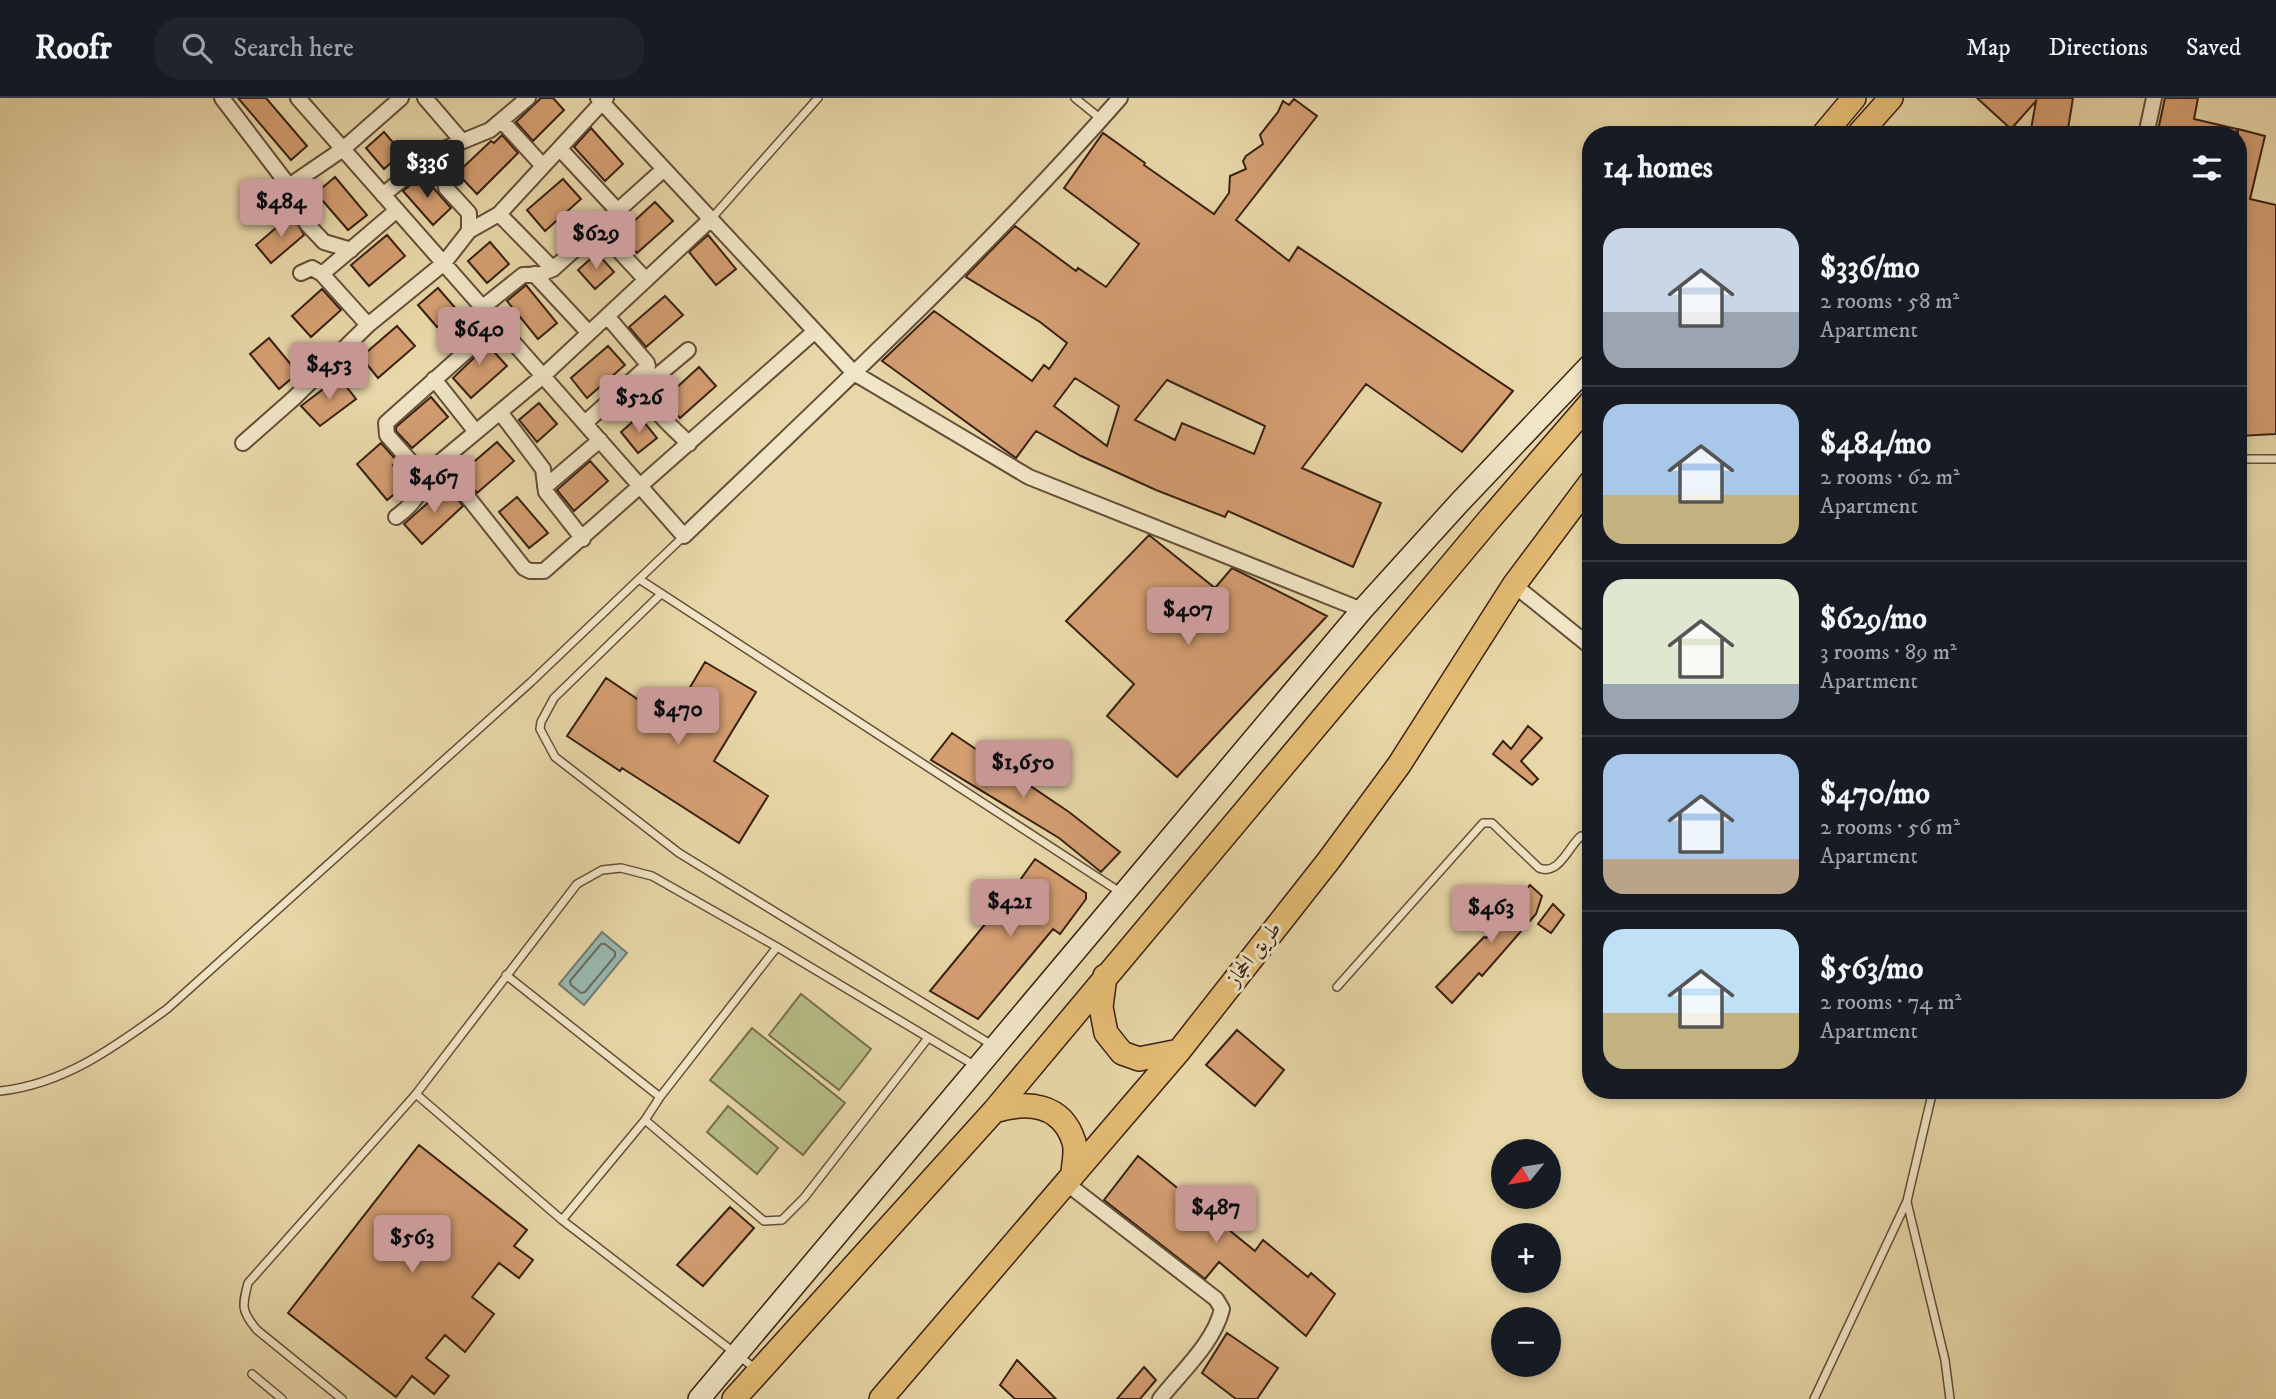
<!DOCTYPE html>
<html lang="en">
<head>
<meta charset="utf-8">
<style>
	:root { --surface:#171b24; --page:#20242c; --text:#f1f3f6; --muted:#9ea1a6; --line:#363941; --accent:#c59692 }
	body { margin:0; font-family:"IM FELL DW Pica",Amiri,serif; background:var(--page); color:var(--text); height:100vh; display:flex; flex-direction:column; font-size:26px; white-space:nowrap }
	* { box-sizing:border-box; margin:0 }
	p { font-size:23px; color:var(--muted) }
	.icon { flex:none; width:38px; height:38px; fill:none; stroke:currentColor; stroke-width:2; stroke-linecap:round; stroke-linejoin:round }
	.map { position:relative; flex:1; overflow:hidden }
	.panel { position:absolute; left:1582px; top:28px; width:665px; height:973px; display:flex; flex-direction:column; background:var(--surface); border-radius:28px; box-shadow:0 4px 10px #0003 }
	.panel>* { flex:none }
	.needle { width:46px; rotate:240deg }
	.fabs { position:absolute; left:1491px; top:1041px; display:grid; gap:14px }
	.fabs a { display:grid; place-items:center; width:70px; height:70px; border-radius:50%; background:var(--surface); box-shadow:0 4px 10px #0003; font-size:35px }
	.price { position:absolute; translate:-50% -60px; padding:0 16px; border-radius:7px; background:var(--accent); color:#111; font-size:23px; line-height:46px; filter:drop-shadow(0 2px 4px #0008) }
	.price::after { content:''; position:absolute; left:50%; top:42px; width:21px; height:16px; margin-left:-10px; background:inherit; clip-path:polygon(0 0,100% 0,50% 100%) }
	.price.selected { background:#222; color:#fff }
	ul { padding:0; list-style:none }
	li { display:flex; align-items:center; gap:21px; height:175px; padding:0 21px }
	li+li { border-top:2px solid var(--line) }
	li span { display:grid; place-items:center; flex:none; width:196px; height:140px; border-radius:21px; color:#555 }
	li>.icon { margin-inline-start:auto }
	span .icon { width:84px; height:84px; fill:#fffc; stroke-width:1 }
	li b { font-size:30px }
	h2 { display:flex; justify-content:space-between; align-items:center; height:84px; padding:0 21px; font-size:30px }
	header { display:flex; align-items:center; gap:42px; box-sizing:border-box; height:98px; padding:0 35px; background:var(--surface); border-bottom:2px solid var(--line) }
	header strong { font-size:33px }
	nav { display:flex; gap:38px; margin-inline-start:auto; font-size:24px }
	.search { width:490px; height:63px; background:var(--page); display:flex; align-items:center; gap:18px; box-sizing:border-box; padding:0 24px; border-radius:28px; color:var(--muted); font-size:26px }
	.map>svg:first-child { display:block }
	.green { fill:#b6be87; stroke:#78704d; stroke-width:2 }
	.water { fill:#99b8b0; stroke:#737c71; stroke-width:2 }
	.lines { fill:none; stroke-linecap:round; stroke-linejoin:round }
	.shore { stroke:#696c62; stroke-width:2 }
	.building { fill:#d49e71; stroke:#392113; stroke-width:2; fill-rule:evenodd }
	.lane-casing { stroke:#654e38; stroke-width:10 }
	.street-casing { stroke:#654e38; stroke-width:18 }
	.secondary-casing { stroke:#392113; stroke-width:24 }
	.primary-casing { stroke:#392113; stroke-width:26 }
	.lane { stroke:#f0e5c6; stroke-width:7 }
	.street { stroke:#f0e5c6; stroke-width:14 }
	.secondary { stroke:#f0e5c6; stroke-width:21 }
	.primary { stroke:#e4bc74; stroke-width:23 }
	.labels { text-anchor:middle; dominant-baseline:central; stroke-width:6; stroke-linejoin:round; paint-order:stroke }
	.street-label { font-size:21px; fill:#392113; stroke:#f0e5c6 }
</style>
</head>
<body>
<header>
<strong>Roofr</strong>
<div class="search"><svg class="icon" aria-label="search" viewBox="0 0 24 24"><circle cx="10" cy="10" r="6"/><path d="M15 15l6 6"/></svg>Search here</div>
<nav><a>Map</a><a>Directions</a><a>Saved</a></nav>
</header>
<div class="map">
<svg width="2276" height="1301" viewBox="0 0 2276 1301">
	<rect width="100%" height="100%" fill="#e8d7a8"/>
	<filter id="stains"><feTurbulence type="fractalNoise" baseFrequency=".00286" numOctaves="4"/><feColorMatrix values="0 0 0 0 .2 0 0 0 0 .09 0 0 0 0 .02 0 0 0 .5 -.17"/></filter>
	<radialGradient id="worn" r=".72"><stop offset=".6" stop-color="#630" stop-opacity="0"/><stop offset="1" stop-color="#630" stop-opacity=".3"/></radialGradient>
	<path class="green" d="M801,896L871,951L839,992L769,937Z
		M752,930L845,1005L803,1057L710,982Z
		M728,1008L778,1050L757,1076L707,1034Z"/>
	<path class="water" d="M602,834L627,855L584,907L559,886Z"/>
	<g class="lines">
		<path class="shore" d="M601,846H605L615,854V858L585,894L581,895L571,887L570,883Z"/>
	</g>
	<path class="building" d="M238,0H266L307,48L291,62Z
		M541,0H553L564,12L533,43L516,24Z
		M1977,0H2073L2067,37H2030L2036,3L2011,31Z
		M2165,0H2198L2194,21L2237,31L2236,37H2157Z
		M1294,1L1317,18L1236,122L1289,163L1298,149L1513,293L1462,354L1366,286L1302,370L1381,405L1353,469L1228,413L1225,419L1156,392L1081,358L1036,333L1016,360L882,263L934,213L1032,283L1044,267L1049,271L1067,245L1040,224L966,179L967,177L1015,128L1076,173L1078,170L1106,189L1139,146L1064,90L1103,35L1145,65L1144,67L1214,116L1229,95L1230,78L1246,71L1243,63L1246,58L1263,46L1260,37L1278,14L1283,3L1289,7ZM1075,280L1119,308L1107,348L1054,308ZM1167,282L1265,328L1254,356L1182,325L1175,342L1135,322Z
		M591,30L623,66L605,83L574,49Z
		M2238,31L2265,38L2250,101L2276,107V336L2238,338Z
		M384,34L402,55L384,71L366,50Z
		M502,37L518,55L477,96L457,75L491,43L494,45Z
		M422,77L451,110L433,127L403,93Z
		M335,79L367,117L348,132L316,95Z
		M563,81L581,101L545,133L527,112Z
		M655,104L673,123L637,155L620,136Z
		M292,116L304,137L271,165L256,147Z
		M387,137L405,158L369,188L351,167Z
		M708,137L736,171L716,187L689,154Z
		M490,144L509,166L487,185L468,163Z
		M597,155L614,174L595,191L578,172Z
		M526,187L557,225L538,241L507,203Z
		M438,190L457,212L437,229L418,207Z
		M322,191L341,212L311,239L292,218Z
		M665,198L683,217L646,249L629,229Z
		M397,228L415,248L378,280L361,259Z
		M473,231L507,268L471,300L453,280L477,257L479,247L474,241H469L455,250L453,247Z
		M269,240L298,275L279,291L250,256Z
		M608,248L625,267L587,300L571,280Z
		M699,269L716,288L680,320L663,302Z
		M339,279L356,301L320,328L301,308Z
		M431,299L448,319L412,350L396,333V329Z
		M539,305L557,326L537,344L519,322Z
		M639,318L657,340L638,355L621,334Z
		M497,344L514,363L477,395L461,375Z
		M381,345L397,363L393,367L408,385L387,402L357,366Z
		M590,363L608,383L574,413L557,392Z
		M447,388L463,408L422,446L404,426Z
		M517,399L548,435L529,450L499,414Z
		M1149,437L1215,490L1232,470L1327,518L1177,679L1107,618L1134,586L1066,523Z
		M705,564L756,594L714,663L768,698L739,745L622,670L620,673L567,638L606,580L670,623Z
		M1528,628L1542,640L1521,663L1538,681L1532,687L1493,656L1503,643L1511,651Z
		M952,635L1069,714L1120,754L1101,774L1059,740L931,662Z
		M1035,761L1086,795V801L1060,836L1053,831L978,921L930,893L1000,808L1001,809Z
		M1530,787L1542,798L1536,816L1482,878L1479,875L1452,905L1436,889L1484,839L1486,840Z
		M1553,806L1564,817L1551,835L1538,826Z
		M1237,932L1284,972L1255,1008L1206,967Z
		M419,1047L527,1132L514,1148L533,1162L519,1180L499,1165L472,1199L494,1216L465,1254L445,1237L426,1260L449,1278L434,1296L412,1278L396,1299L288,1215Z
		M1138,1058L1255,1153L1263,1142L1308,1179L1311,1175L1335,1196L1306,1238L1219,1164L1205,1181L1104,1102Z
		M730,1109L754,1130L703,1188L677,1167Z
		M1227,1235L1278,1270L1257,1301H1236L1202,1275Z
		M1017,1262L1056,1301H1015L1000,1287Z
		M1144,1269L1156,1282L1140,1301H1117Z"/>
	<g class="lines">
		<defs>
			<path id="lane" d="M1075,0L1101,21
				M711,121L818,0
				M2238,361H2276
				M639,481L1120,794
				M661,496L554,600L541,624L540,631L555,659L679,755L992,947
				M506,877L660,999
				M1337,889L1483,725H1492L1539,770C1559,778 1568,749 1581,738L1591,744
				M0,993C65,986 116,948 167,911L531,584L684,438
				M416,996L562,1122L757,1272
				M645,1022L764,1123L782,1122L804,1100L928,940
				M1907,1104L1945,1262L1950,1301
				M562,1122L645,1022L660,999L777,849
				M252,1276L282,1301
				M342,1301L257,1232C241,1213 242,1208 248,1185L416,996L577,786L602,772L621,770L652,778L777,849L974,967
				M1814,1301L1907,1103L1933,992"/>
			<path id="street" d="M222,0L289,88L307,126L324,144L351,152
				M298,0L684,438C833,295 984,155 1120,0
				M425,0L462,43
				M598,0L854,275L1029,379L1362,512
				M502,23L543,68
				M2146,37L2154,0
				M560,51L617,112
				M434,55L441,65L446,90L469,115V133
				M383,97L434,55L490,32L528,0
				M276,111L289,88L343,51L401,0
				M499,116L553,171
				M598,130L646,182
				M301,175L312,170L322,176L397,112
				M322,176L368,227
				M534,176L589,235
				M483,209L523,177L541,176L553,171L664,71
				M607,218L647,265C649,275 644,282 646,293C651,313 675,331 689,346
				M434,281L476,334
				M645,288L688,252
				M500,314L543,371L546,394L583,441
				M585,325L648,268
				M243,345L294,300L368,227L444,165L469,133L499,116L606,0
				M440,364L524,470L530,473H544L815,233
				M427,382L387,337L386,325L470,250
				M545,389L600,342
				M396,419C422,401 421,384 440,364L543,278L711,121
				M1514,487L1591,549
				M1066,1085L1216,1201L1222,1211C1214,1245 1181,1274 1160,1301"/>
			<path id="secondary" d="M699,1301L1362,512L1459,405L1591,266"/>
			<path id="primary" d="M1823,37L1854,0
				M1858,37L1891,0
				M1105,878L1101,909L1106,935L1122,955L1139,961L1179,953
				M994,1013C1027,1003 1062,1005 1074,1044C1077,1054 1073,1067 1073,1077
				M734,1301L994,1013L1488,423L1591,304
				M881,1301L1179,953L1329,762L1399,667L1514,487L1591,384"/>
		</defs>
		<use href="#lane" class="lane-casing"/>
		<use href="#street" class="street-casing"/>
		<use href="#secondary" class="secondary-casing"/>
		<use href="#primary" class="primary-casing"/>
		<use href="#lane" class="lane"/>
		<use href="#street" class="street"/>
		<use href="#secondary" class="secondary"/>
		<use href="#primary" class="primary"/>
	</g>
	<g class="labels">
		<g class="street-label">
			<text transform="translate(1254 856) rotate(-52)">طريق الحجاز</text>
		</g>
	</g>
	<rect width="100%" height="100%" filter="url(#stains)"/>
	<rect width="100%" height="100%" fill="url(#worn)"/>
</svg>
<div class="fabs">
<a><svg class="needle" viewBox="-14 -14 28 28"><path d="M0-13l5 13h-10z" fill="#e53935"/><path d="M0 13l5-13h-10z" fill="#9ea1a6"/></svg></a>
<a>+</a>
<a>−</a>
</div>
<b class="price selected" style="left:427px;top:102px">$336</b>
<b class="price" style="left:281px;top:141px">$484</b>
<b class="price" style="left:596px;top:173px">$629</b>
<b class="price" style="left:479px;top:269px">$640</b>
<b class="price" style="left:329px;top:304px">$453</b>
<b class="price" style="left:639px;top:337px">$526</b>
<b class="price" style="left:434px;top:417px">$467</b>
<b class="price" style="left:1188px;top:549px">$407</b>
<b class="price" style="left:678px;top:649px">$470</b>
<b class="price" style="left:1023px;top:702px">$1,650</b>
<b class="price" style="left:1010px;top:841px">$421</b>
<b class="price" style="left:1491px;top:847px">$463</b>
<b class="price" style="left:1216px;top:1147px">$487</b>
<b class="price" style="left:412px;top:1177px">$563</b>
<section class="panel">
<h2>14 homes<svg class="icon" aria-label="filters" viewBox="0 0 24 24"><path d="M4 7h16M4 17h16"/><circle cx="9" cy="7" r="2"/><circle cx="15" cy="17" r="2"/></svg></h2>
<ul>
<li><span style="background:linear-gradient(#c9d6e8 60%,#9aa5b1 0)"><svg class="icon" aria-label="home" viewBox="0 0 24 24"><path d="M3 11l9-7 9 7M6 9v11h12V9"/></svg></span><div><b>$336/mo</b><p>2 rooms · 58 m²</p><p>Apartment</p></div></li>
<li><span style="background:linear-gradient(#a9c7e8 65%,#c2b280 0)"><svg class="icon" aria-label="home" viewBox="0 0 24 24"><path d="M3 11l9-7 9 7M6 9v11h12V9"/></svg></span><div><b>$484/mo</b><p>2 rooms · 62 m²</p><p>Apartment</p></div></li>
<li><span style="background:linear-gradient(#dfe7d0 75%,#9aa5b1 0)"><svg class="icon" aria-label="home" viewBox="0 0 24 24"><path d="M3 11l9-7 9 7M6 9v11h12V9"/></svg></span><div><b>$629/mo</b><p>3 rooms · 89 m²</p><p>Apartment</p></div></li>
<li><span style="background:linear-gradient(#a9c7e8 75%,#b9a48a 0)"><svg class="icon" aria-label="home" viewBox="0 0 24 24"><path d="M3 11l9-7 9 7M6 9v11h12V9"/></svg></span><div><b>$470/mo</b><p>2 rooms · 56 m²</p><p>Apartment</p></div></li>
<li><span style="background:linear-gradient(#bfe0f5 60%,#c2b280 0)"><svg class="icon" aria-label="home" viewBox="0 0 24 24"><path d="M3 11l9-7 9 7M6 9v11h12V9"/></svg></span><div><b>$563/mo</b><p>2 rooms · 74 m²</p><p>Apartment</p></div></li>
</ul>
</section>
</div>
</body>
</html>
